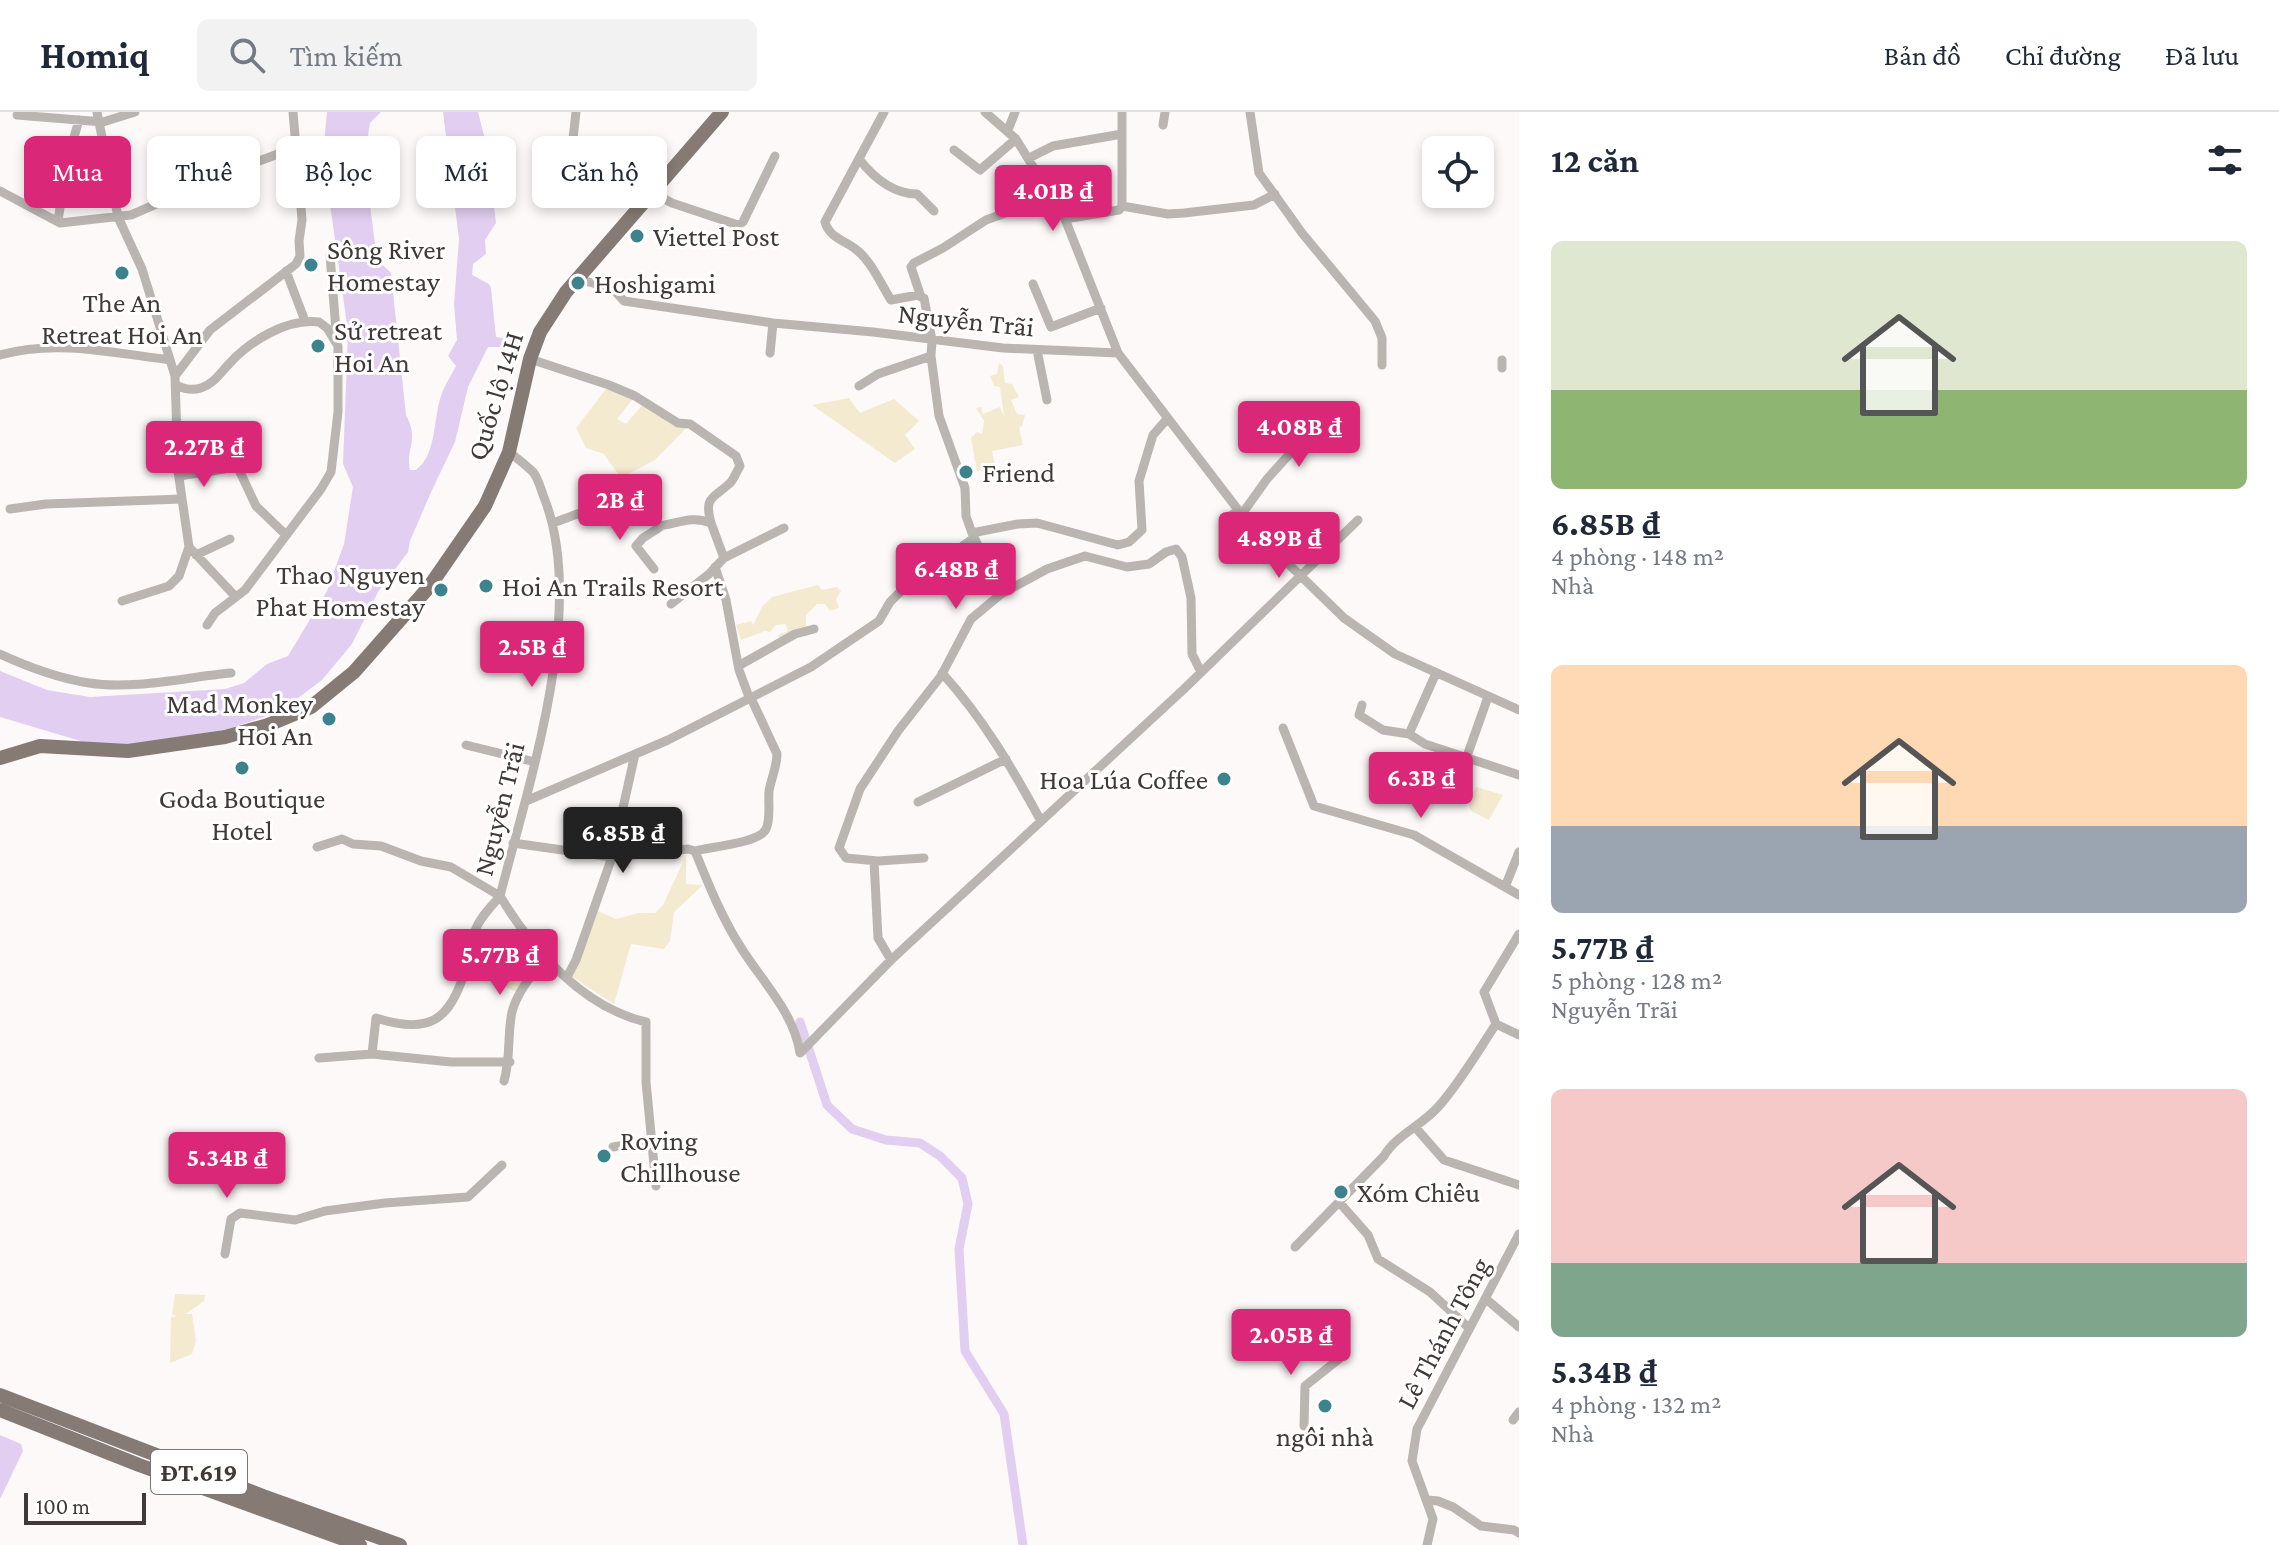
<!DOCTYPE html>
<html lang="vi">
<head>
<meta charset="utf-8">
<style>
	:root { --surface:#fff; --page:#f2f2f3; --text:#1f2937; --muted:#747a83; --line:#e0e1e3; --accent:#db2777 }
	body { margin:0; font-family:"Crimson Pro",serif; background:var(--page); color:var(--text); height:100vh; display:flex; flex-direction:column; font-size:30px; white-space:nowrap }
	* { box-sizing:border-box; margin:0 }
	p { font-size:26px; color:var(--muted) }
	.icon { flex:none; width:44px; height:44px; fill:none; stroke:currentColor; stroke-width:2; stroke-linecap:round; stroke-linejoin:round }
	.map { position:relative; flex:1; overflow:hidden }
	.sheet { display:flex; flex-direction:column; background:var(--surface); width:760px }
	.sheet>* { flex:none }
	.top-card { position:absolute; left:24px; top:24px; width:760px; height:72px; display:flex; gap:16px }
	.controls { position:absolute; left:1422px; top:24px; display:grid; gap:16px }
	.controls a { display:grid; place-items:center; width:72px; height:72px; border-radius:12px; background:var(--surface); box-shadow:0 4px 12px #0003; font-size:40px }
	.scale { position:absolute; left:24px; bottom:20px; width:122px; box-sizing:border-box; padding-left:8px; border:4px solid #403938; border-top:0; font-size:22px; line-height:28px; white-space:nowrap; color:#403938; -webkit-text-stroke:6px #fff; paint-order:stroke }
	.price { position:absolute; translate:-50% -68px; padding:0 18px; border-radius:8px; background:var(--accent); color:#fff; font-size:26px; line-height:52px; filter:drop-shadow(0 2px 4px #0008) }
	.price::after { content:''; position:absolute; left:50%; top:48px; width:24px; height:18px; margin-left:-12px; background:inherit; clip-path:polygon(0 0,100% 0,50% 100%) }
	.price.current { background:#222; color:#fff }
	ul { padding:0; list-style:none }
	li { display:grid; align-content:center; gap:16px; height:424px; padding:0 32px }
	li span { display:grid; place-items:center; height:248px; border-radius:12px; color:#555 }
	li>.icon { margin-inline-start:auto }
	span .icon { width:144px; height:144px; fill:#fffc; stroke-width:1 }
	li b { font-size:34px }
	h2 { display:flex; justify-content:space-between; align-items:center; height:96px; padding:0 32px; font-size:34px }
	.chip { padding:0 28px; border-radius:12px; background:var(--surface); box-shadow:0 4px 12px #0003; font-size:28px; line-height:72px }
	.chip.current { background:var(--accent); color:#fff }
	header { display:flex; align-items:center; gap:48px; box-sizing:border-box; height:112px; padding:0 40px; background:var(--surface); border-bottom:2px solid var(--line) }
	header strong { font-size:38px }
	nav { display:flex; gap:44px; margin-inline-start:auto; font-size:28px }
	.search { width:560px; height:72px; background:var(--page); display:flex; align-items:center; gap:20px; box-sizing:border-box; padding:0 28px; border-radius:12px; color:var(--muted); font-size:30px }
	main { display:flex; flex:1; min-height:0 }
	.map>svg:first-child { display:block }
	.green { fill:#f4ead0 }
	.water { fill:#e2cef0 }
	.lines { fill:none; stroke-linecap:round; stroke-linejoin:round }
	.canal { stroke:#e2cef0; stroke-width:9 }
	.minor { stroke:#bbb5b1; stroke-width:9 }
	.primary { stroke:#867b74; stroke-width:14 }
	.poi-dot { fill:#3c838d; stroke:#fff; stroke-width:3 }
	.labels { text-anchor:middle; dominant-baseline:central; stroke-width:6; stroke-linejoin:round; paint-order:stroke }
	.shield { fill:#fff; stroke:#797474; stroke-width:2 }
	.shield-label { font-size:26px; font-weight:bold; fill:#403938 }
	.poi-label { font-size:28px; fill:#403938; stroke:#fff; text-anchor:start }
	.street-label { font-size:28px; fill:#403938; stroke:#fff }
</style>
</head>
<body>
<header>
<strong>Homiq</strong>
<div class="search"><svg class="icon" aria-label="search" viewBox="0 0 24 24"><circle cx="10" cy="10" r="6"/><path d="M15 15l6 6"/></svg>Tìm kiếm</div>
<nav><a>Bản đồ</a><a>Chỉ đường</a><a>Đã lưu</a></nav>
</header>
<main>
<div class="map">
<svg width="1519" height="1433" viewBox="0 0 1519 1433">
	<rect width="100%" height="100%" fill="#fdf9f9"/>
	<path class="green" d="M999,251L1003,254L1005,271L1012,272L1019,285L1011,288L1017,302L1025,303L1022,314L1019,315L1023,333L992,339L995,355L977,359L971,326L977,320L982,322L984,309L976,296L981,295L983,302L1000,295L1004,305L1000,275L994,274L990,264L997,262Z
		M609,273L635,284L617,307L626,312L645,290L690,312L655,348L621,366L604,342L586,336L576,316Z
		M849,286L860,301L894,287L919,309L905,323L915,337L895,351L812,293Z
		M818,473L822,478L837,475L841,479L836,487L839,496L830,499L825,492H817L806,503V518L781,530L778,523L788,519L785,512L776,513L770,520L765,519L741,528L736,513L751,509L753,513L762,495L772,485Z
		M1476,675L1503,683L1489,708L1471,699L1468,692Z
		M686,744V772L703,773L674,800L670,829L664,837L631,832L614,892L569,863L593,797L616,807L639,801H655L663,793Z
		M521,831L541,845L519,881L498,872Z
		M175,1182L205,1183L204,1189L186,1202H192L196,1229L192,1242L170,1251L171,1205L177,1204L172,1203Z"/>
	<path class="water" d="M327,0H381L370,11L366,35L368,78L377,147L391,161L406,303C420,329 405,336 410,358H416C437,342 433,307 441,284C444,274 451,264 456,254L448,244L457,228L454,192L459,127L443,0H478L487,35L496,111L485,128L486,142L473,152L472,163L489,172L491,176L496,225L518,228L519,235H488L468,275L455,330L432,378L410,429L408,440L378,480L352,532L322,568L294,589L272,602L228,617L131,633L84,630L0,605V559L47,578L90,585L225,577L244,571L267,552L288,544L327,479L344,432L353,375L343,352L348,220L323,42Z
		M516,526H521V540L525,541L526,546L523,550L517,549L508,540V533Z
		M0,1323L21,1332L23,1339L0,1387Z"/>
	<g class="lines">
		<path class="canal" d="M800,910L827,993L852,1017L886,1028L920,1031L940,1044L962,1066L968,1092L959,1137L965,1239L1004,1302L1023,1433"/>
		<path class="minor" d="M97,0L118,105L142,157L175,264L178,359L189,435L179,464L169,474L122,489
			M576,0L569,62L647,87
			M884,0L825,110C829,126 847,129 858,139C872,151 881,172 891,188L918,183L924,186L932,228L931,244L939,304L965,376L966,404L972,421L1001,482
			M985,0L1016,27L1065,107L1118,241L1239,399L1272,436L1344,506L1395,542L1519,598
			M1250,0L1259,61L1302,121L1375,209L1382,226V253
			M17,3L103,10L135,0
			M1163,13L1165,0
			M1008,18L1015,0
			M954,38L980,58L1016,27
			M1029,46L1053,34L1122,22
			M859,47C874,66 893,82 917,82L934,99
			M0,79L60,111L131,103L232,59L294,36
			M653,81L672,91L738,113L743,110L775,44
			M1122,94L1168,102L1184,101L1254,93L1275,82
			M1065,107L1119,98L1122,94V0
			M58,109L67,49L79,8
			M330,143L337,231
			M286,159L305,209
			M577,167L612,176L624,189L773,211L873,220L1003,236L1118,241
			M1033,172L1051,215L1101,196
			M921,185L911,155L914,151L943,136L986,108L1052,84
			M1037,238L1047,288
			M770,241L773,211
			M0,243C56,227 114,241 170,248
			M530,247L609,273L635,284L678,311L690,312L736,344L740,354C736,360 734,368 729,372C712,387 704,385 711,411
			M1502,248V256
			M175,264L210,218L296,152L300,144L299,129L302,108L293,0
			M176,273C184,277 192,279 201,276C214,272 220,261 229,252C250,229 287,206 319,210L327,216L338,234V300L331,360L321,377L245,478L215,501L207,513
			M859,274L878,262L931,244
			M509,340C517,346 526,353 533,360C539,367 541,379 545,388C587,499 528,674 500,784C532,837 582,895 646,910V970L656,1074
			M240,360L256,394L286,423
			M179,364L224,357
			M10,397L46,392L182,387
			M1242,402L1267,367L1295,336L1276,316
			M1224,407L1239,399
			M553,411L639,379L645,382L658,414C677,412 691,403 711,411L724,446
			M972,421L1018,412L1037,411L1118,433L1129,430L1142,418L1139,369L1153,323L1168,306
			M189,435L235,484
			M196,443L230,427
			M715,455L726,488L739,558L749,585
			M654,457L636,434L643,426L660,415
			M671,492L709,462L724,446L784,416
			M0,542C28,555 58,566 89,571C134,578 186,565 231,561
			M740,553L795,522L814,517
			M942,561C983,606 1012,656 1041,709
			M1362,593L1359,603L1383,618L1409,622L1425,632L1519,663
			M1283,616L1314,694L1414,723L1505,775
			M1409,622L1436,561
			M466,633L535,650
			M1467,644L1488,585
			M526,689L668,628L811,555L879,509L890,490L903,477L974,426
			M918,690L1006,647
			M513,731L612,745L688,737L695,739C710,735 760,731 766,717C771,707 768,691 769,679C771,667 777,655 777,642L750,584
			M317,735L342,727L353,732L381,734L421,749L451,755L500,784C492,794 479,806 475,819C471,830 470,843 466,855C451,909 429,923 376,906L372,942L319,946
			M695,739C708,771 721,804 740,834C760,867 794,900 800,941L891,848L1184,577L1358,408
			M1519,740L1505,775L1519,783
			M924,746L878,749L846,746L839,736L860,677L898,619L941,564L971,507L1001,482L1047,457L1085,444L1127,455L1149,452L1166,440L1176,437L1182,445L1191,486L1192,542L1201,560
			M874,749L878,826L891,848
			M567,865L576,848L612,745L635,642
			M1496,912L1519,923
			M372,942L451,950H510
			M504,969C511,946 507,923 512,900C517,880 533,862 544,845
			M1415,1015L1444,1048L1519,1073
			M613,1035L650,1029
			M1339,1090L1368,1123L1378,1147L1430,1180L1469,1216
			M1295,1135L1384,1044C1396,1023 1423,1013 1439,994C1461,969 1478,939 1496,912L1484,880L1519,822
			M225,1142L231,1107L240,1101L295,1108L325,1099L385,1091L468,1085L502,1053
			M1486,1187L1519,1215
			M1513,1308L1519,1300
			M1304,1314L1305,1274L1339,1247
			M1427,1388L1438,1389L1453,1395L1481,1414L1514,1418L1519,1421
			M1427,1433L1433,1407L1412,1349L1417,1317L1519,1122"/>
		<path class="primary" d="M0,646L40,634L128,639L225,625L268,613L311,595L354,560L429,475L485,394L509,340L530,247L540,220L566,180L722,0
			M0,1283L263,1384L400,1433
			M0,1298L139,1353L360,1433"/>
	</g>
	<g class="poi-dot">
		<circle cx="637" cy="124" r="8"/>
		<circle cx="311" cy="153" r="8"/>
		<circle cx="122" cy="161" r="8"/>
		<circle cx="578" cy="171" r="8"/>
		<circle cx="318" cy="234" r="8"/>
		<circle cx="966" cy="360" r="8"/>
		<circle cx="486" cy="474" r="8"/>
		<circle cx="441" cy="478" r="8"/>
		<circle cx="329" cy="607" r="8"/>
		<circle cx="242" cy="656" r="8"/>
		<circle cx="1224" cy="667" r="8"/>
		<circle cx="604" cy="1044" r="8"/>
		<circle cx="1341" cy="1080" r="8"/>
		<circle cx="1325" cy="1294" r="8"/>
	</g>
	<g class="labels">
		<rect class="shield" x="151" y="1338" width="96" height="44" rx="6"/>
		<g class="shield-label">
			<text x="199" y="1360">ĐT.619</text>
		</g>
		<g class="poi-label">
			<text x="653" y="124">Viettel Post</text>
			<text x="327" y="137">Sông River<tspan x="327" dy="32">Homestay</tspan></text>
			<text x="594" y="171">Hoshigami</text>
			<text x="122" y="190" text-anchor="middle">The An<tspan x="122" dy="32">Retreat Hoi An</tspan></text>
			<text x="334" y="218">Sử retreat<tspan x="334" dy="32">Hoi An</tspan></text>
			<text x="982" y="360">Friend</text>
			<text x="425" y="462" text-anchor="end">Thao Nguyen<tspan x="425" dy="32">Phat Homestay</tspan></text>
			<text x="502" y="474">Hoi An Trails Resort</text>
			<text x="313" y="591" text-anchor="end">Mad Monkey<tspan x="313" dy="32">Hoi An</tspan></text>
			<text x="1208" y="667" text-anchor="end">Hoa Lúa Coffee</text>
			<text x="242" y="686" text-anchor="middle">Goda Boutique<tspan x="242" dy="32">Hotel</tspan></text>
			<text x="620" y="1028">Roving<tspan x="620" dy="32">Chillhouse</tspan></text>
			<text x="1357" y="1080">Xóm Chiêu</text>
			<text x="1325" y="1324" text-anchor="middle">ngôi nhà</text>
		</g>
		<g class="street-label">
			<text transform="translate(966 208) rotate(6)">Nguyễn Trãi</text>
			<text transform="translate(495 284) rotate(-73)">Quốc lộ 14H</text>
			<text transform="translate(499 697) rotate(-76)">Nguyễn Trãi</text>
			<text transform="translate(1443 1221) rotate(-62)">Lê Thánh Tông</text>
		</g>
	</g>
</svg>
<div class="controls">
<a><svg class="icon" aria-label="locate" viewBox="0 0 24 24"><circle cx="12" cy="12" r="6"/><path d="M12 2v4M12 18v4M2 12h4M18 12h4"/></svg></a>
</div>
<div class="scale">100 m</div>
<b class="price" style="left:1053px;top:121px">4.01B ₫</b>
<b class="price" style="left:1299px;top:357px">4.08B ₫</b>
<b class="price" style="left:204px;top:377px">2.27B ₫</b>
<b class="price" style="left:620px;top:430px">2B ₫</b>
<b class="price" style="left:1279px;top:468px">4.89B ₫</b>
<b class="price" style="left:956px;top:499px">6.48B ₫</b>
<b class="price" style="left:532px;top:577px">2.5B ₫</b>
<b class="price" style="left:1421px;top:708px">6.3B ₫</b>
<b class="price current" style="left:623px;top:763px">6.85B ₫</b>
<b class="price" style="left:500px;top:885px">5.77B ₫</b>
<b class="price" style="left:227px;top:1088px">5.34B ₫</b>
<b class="price" style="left:1291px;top:1265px">2.05B ₫</b>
<div class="top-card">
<a class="chip current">Mua</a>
<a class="chip">Thuê</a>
<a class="chip">Bộ lọc</a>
<a class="chip">Mới</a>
<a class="chip">Căn hộ</a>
</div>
</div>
<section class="sheet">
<h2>12 căn<svg class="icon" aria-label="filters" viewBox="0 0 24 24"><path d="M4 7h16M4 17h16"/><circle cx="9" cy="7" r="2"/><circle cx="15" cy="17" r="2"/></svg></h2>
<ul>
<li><span style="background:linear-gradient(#dfe7d0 60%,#8fb573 0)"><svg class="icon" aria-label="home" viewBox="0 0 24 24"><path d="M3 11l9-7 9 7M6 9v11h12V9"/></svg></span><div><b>6.85B ₫</b><p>4 phòng · 148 m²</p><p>Nhà</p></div></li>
<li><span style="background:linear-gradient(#ffd9b3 65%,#9aa5b1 0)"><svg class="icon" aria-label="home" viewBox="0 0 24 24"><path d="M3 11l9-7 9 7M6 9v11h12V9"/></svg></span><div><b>5.77B ₫</b><p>5 phòng · 128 m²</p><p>Nguyễn Trãi</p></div></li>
<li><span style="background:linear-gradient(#f6c9c9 70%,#7fa58c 0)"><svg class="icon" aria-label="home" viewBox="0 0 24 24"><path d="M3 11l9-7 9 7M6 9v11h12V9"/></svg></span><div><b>5.34B ₫</b><p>4 phòng · 132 m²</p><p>Nhà</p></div></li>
</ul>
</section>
</main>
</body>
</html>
